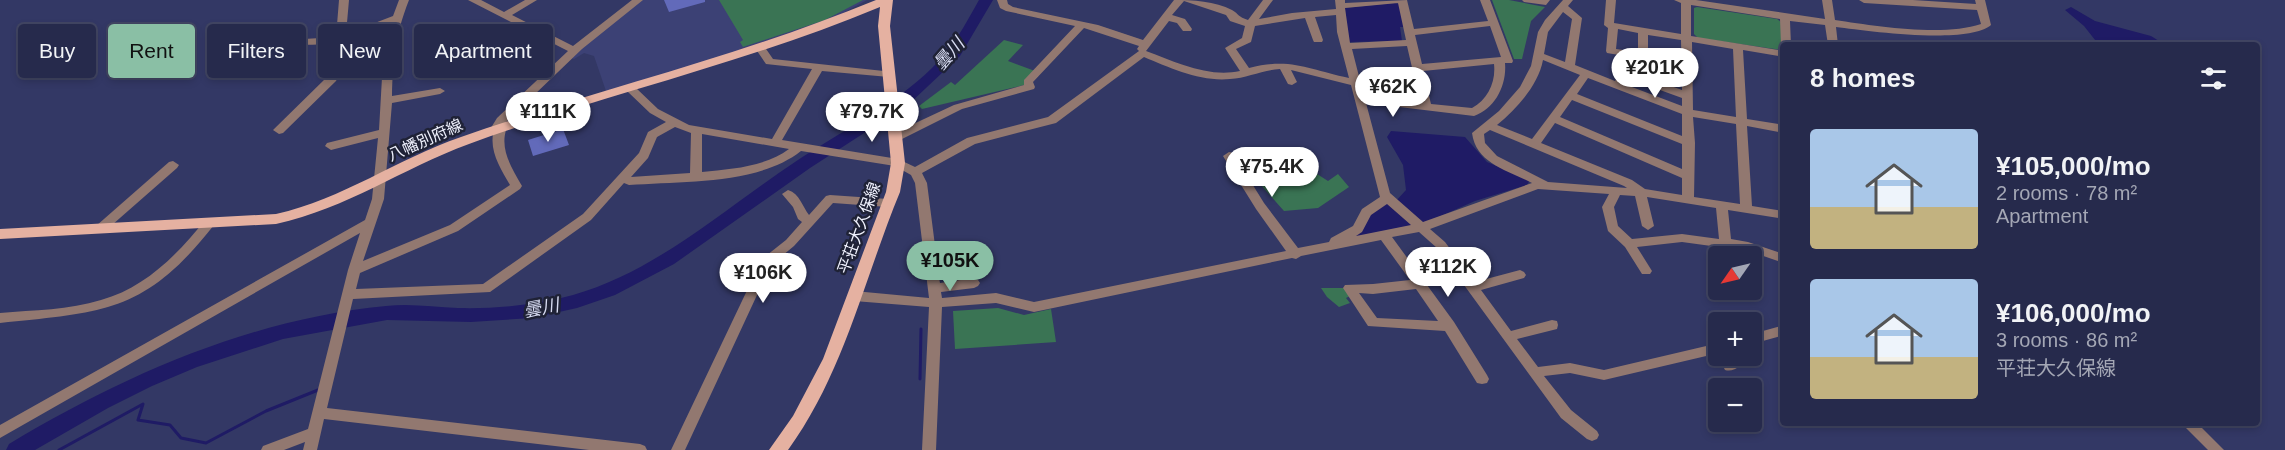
<!DOCTYPE html>
<html lang="en">
<head>
<meta charset="utf-8">
<style>
	:root { --surface:#262a4c; --page:#323656; --text:#f1f3f6; --muted:#a4a7b5; --line:#424664; --accent:#8abfa5 }
	body { margin:0; font-family:Arial,"Noto Sans JP",sans-serif; background:var(--page); color:var(--text); height:100vh; display:flex; flex-direction:column; font-size:22px; white-space:nowrap }
	* { box-sizing:border-box; margin:0 }
	p { font-size:20px; color:var(--muted) }
	.icon { flex:none; width:33px; height:33px; fill:none; stroke:currentColor; stroke-width:2; stroke-linecap:round; stroke-linejoin:round }
	.map { position:relative; flex:1; overflow:hidden }
	.details { position:absolute; left:1780px; top:42px; width:480px; height:384px; display:flex; flex-direction:column; background:var(--surface); border-radius:6px; box-shadow:0 3px 9px #0003,0 0 0 2px var(--line) }
	.details>* { flex:none }
	.guide { position:absolute; left:18px; top:24px; width:570px; height:54px; display:flex; gap:12px }
	.needle { width:39px; rotate:236deg }
	.tools { position:absolute; left:1708px; top:246px; display:grid; gap:12px }
	.tools a { display:grid; place-items:center; width:54px; height:54px; border-radius:6px; background:var(--surface); box-shadow:0 3px 9px #0003,0 0 0 2px var(--line); font-size:30px }
	.price { position:absolute; translate:-50% -51px; padding:0 14px; border-radius:21px; background:#fff; color:#222; font-size:20px; line-height:39px; filter:drop-shadow(0 2px 3px #0008) }
	.price::after { content:''; position:absolute; left:50%; top:36px; width:18px; height:14px; margin-left:-9px; background:inherit; clip-path:polygon(0 0,100% 0,50% 100%) }
	.price.current { background:var(--accent); color:#111 }
	ul { padding:0; list-style:none }
	li { display:flex; align-items:center; gap:18px; height:150px; padding:0 30px }
	li span { display:grid; place-items:center; flex:none; width:168px; height:120px; border-radius:6px; color:#555 }
	li>.icon { margin-inline-start:auto }
	span .icon { width:72px; height:72px; fill:#fffc; stroke-width:1 }
	li b { font-size:26px }
	h2 { display:flex; justify-content:space-between; align-items:center; height:72px; padding:0 30px; font-size:26px }
	.pill { padding:0 21px; border-radius:6px; background:var(--surface); box-shadow:0 3px 9px #0003,0 0 0 2px var(--line); font-size:21px; line-height:54px }
	.pill.current { background:var(--accent); color:#111 }
	.map>svg:first-child { display:block }
	.built { fill:#3c4175 }
	.green { fill:#3a7454 }
	.water { fill:#1f1b65 }
	.lines { fill:none; stroke-linecap:round; stroke-linejoin:round }
	.stream { stroke:#1f1b65; stroke-width:3 }
	.river { fill:#1f1b65; fill-rule:evenodd }
	.building { fill:#626aba }
	.minor { fill:#927870; fill-rule:evenodd }
	.major { fill:#e5b1a1; fill-rule:evenodd }
	.labels { text-anchor:middle; dominant-baseline:central; stroke-width:5; stroke-linejoin:round; paint-order:stroke }
	.street-label { font-size:16px; fill:#f0f2fe; stroke:#1f2236 }
	.water-label { font-size:18px; font-style:italic; fill:#d7dbf1; stroke:#1f2236 }
</style>
</head>
<body>
<div class="map">
<svg width="2285" height="450" viewBox="0 0 2285 450">
	<rect width="100%" height="100%" fill="#333865"/>
	<path class="built" d="M640,0H867L823,24L607,94L594,56L584,53L574,59L569,57Z"/>
	<path class="green" d="M719,0H863L825,20L743,47L740,42L743,40Z
		M1492,0H1509L1545,7L1531,21L1522,59H1514Z
		M1697,7L1777,19L1781,22L1782,50L1698,38L1694,34V8Z
		M1004,40L1023,45L1008,61L1035,71L1024,85L922,109L919,106L951,82L955,85Z
		M1281,163L1303,165L1328,181L1338,174L1349,187L1318,208L1284,211L1252,175Z
		M1321,288H1344L1350,296L1346,298L1350,303L1339,307L1327,297Z
		M998,308L1024,315L1051,309L1056,342L955,349L953,311Z"/>
	<path class="water" d="M1395,3L1399,4L1404,27H1400L1402,41L1348,42L1345,8Z
		M2071,7L2095,21L2151,36L2159,41V45H2099L2084,26L2065,10Z
		M1391,131L1465,137L1487,162L1530,180L1527,185L1475,201L1427,222H1421L1396,201L1406,190L1403,165L1387,137Z
		M1387,203L1412,223L1410,227L1346,240L1362,231L1372,212Z"/>
	<g class="lines">
		<path class="stream" d="M920,379L921,329
			M59,450L143,404L138,420L170,425L181,438L206,443L266,411L318,390"/>
		<path class="river" d="M979,0H993L960,56L909,104L810,168L674,264L615,295L577,308L532,318L471,322L387,320L283,339L197,367L152,386L108,408L35,450H6L9,444C124,375 251,319 386,306C410,303 434,307 458,308C496,309 536,305 573,295C657,271 724,209 795,162C841,131 892,107 932,68C953,48 965,25 979,0Z"/>
	</g>
	<path class="building" d="M664,0H705V2L669,12Z
		M553,92L555,104L533,111L532,100L537,96Z
		M563,129L569,145L533,156L528,140Z"/>
	<g class="lines">
		<path class="minor" d="M339,0H349L346,34L393,16L399,0H409C395,36 393,58 392,96L440,88L445,91L440,94L392,103L384,199L363,261L450,225L510,185C501,169 490,153 493,134L489,131L497,118L568,51L468,0H481L504,12L525,0H537L512,15L573,46L632,0H643L582,49L505,123L503,127L506,130C500,151 512,168 522,186L520,189L458,231L360,273L356,289L483,284L583,214L639,153L648,132L666,122L650,113L628,92L627,90L628,88H636L658,109L689,125L772,139L812,69L766,64L755,48L756,46H764L773,59L893,72L894,74L893,76L889,77L822,71L782,140L898,159L915,167L967,138L1048,117L1139,51L1137,49L1139,46L1084,28L1033,82L1035,87L1034,89L962,109L900,140H892L890,137L892,134L954,105L1024,85V80L1075,26L1006,11L1000,8L997,0H1007L1008,4L1013,7L1098,25L1143,40L1174,0C1193,0 1215,1 1232,10C1239,14 1238,17 1248,20L1263,0H1273L1259,19L1292,13L1336,9L1335,0H1345V3L1407,0L1414,29L1488,21L1480,0H1490L1513,61L1512,63H1505C1507,85 1495,109 1474,116L1366,103L1390,193L1423,222L1532,183C1508,170 1476,164 1472,133L1499,111L1520,87L1531,66L1538,32L1545,20L1563,0H1573L1568,6L1582,18L1575,65L1615,81L1620,73H1635L1682,90L1681,40L1648,35V56L1643,59L1607,53L1606,51L1608,28L1604,25L1606,0H1616L1614,23L1681,34V3L1674,0H1696L1825,19L1822,0H1832L1835,20C1875,26 1943,37 1981,24L1977,10L1864,3L1859,0H1913L1976,4L1975,0H1985L1991,25C1967,45 1868,31 1836,27L1838,45H1828L1825,25L1790,21L1791,45H1784V47L1781,45L1780,19L1691,5V36L1784,51V57L1743,50L1747,119L1784,125V133L1747,126L1752,206L1784,211V219L1728,210L1731,239L1748,242L1784,254V263L1743,249L1730,247L1726,248L1682,242L1637,247L1652,271L1650,274H1642L1625,247L1608,231L1602,207L1609,194L1538,189L1430,229L1445,242L1475,282L1520,270L1524,272L1526,275L1524,278L1481,290L1511,331L1552,320L1557,321L1558,325L1557,329L1517,339L1538,367L1570,363L1604,370L1719,343V353L1604,380L1570,373L1544,376L1571,410L1597,431L1599,435L1597,439L1592,441L1587,439L1561,418L1437,248L1419,232L1392,237L1454,322L1487,375L1489,379L1487,383L1482,384L1477,383L1445,331L1368,326L1345,291L1343,288L1345,285L1373,284L1410,280L1381,240L1301,256L1296,259L1292,258L1034,312L996,303L942,307L936,450H922L929,307L854,301L850,299L848,296L850,293L854,291L929,298L915,183L911,175L895,166L801,151C758,185 682,181 629,185L624,183L591,220L490,292L353,299L327,408L640,444L645,446L647,450H589L324,419L317,450H303L305,442L284,450H261L263,446L308,429L348,270L360,233L0,438V425L365,220L372,199L378,138L331,150L325,146L327,143L379,130L383,60L390,24L340,44L333,69L337,79L336,81L283,133L279,134L273,130L326,78L323,69L329,44C312,45 278,47 264,37L269,34L304,39L336,37ZM1184,1L1226,15L1230,21L1245,26L1242,38L1225,48L1240,71C1208,78 1176,62 1146,51L1169,21L1177,23L1183,31H1191L1192,29L1185,19L1172,15ZM1398,3L1406,40L1350,43L1345,8ZM1563,12L1572,19L1565,62L1544,54L1548,32ZM1336,15L1337,32L1349,78C1310,70 1291,57 1249,68L1236,49L1251,42L1255,26L1305,18L1313,40L1314,42H1322L1323,40L1315,17ZM1490,26L1501,57L1422,64L1415,35ZM1618,29L1638,33V52L1616,49ZM1692,42L1733,49L1736,117L1693,110ZM1407,46L1420,102L1364,96L1352,49ZM1144,57C1170,68 1201,82 1230,79C1247,78 1263,70 1280,69L1288,84L1292,85L1297,82L1291,70L1351,85L1380,197L1362,209L1353,226L1331,238L1329,242L1298,248L1264,203L1233,153L1229,152L1223,156L1256,209L1286,251L1034,302L996,293L942,298L941,292L974,288L978,286L980,283L978,280L974,278L940,283L939,278L971,274L975,272L977,269L975,266L971,264L938,269L927,183L922,173L975,144L1056,123ZM1543,60L1580,75L1532,139L1497,125C1517,108 1538,86 1543,60ZM1494,64C1496,82 1488,99 1472,108L1431,104L1423,71ZM1588,78L1682,114V136L1577,94ZM1627,78L1682,98V106L1624,84ZM1572,100L1682,144V169L1560,117ZM1693,117L1736,124L1740,204L1694,197L1695,143ZM1555,123L1682,178V195L1645,189L1632,180L1541,143ZM675,127L691,133L690,173L631,177L648,158L657,137ZM1490,130L1624,186L1627,188L1548,182L1497,156L1485,143L1484,134ZM702,134L789,149C765,167 731,169 702,172ZM1620,195L1635,196L1642,226L1648,230L1654,226L1647,197L1716,208L1719,239L1682,234L1632,239L1618,226L1614,207ZM1387,204L1411,225L1356,236L1362,232L1371,215ZM1416,289L1438,321L1377,318L1359,293L1373,294Z
			M1522,0H1550L1546,5L1524,2Z
			M173,161L179,165L177,168L104,232H96L94,229L96,226L169,162Z
			M788,190C800,194 802,206 809,215L826,196L830,195L888,199L894,203L888,207L833,203L794,246L771,265L685,450H671L762,259L786,240L802,222L798,219L793,207L782,194Z
			M210,218L214,219L216,222L214,225C145,313 104,312 0,323V313C34,310 69,310 101,300C145,288 178,254 206,219Z
			M1784,325V335L1752,344V334Z
			M1733,356H1749C1744,364 1734,373 1725,370L1723,366Z
			M2181,423H2197L2224,450H2208Z"/>
		<path class="major" d="M876,0H893L890,26L905,163L900,192C864,279 844,373 788,450H769L793,416L823,359L886,192L891,163L878,26L880,7C746,63 605,94 469,144C401,169 348,208 276,224L0,239V229L276,214C343,199 397,159 461,137C599,89 741,56 876,0Z"/>
	</g>
	<g class="labels">
		<g class="street-label">
			<text transform="translate(425 140) rotate(-24)">八幡別府線</text>
			<text transform="translate(859 228) rotate(-70)">平荘大久保線</text>
		</g>
		<g class="water-label">
			<text transform="translate(949 54) rotate(-49)">曇川</text>
			<text transform="translate(541 308) rotate(-11)">曇川</text>
		</g>
	</g>
</svg>
<div class="tools">
<a><svg class="needle" viewBox="-14 -14 28 28"><path d="M0-13l5 13h-10z" fill="#e53935"/><path d="M0 13l5-13h-10z" fill="#a4a7b5"/></svg></a>
<a>+</a>
<a>−</a>
</div>
<b class="price" style="left:1655px;top:99px">¥201K</b>
<b class="price" style="left:1393px;top:118px">¥62K</b>
<b class="price" style="left:548px;top:143px">¥111K</b>
<b class="price" style="left:872px;top:143px">¥79.7K</b>
<b class="price" style="left:1272px;top:198px">¥75.4K</b>
<b class="price current" style="left:950px;top:292px">¥105K</b>
<b class="price" style="left:1448px;top:298px">¥112K</b>
<b class="price" style="left:763px;top:304px">¥106K</b>
<div class="guide">
<a class="pill">Buy</a>
<a class="pill current">Rent</a>
<a class="pill">Filters</a>
<a class="pill">New</a>
<a class="pill">Apartment</a>
</div>
<section class="details">
<h2>8 homes<svg class="icon" aria-label="filters" viewBox="0 0 24 24"><path d="M4 7h16M4 17h16"/><circle cx="9" cy="7" r="2"/><circle cx="15" cy="17" r="2"/></svg></h2>
<ul>
<li><span style="background:linear-gradient(#a9c7e8 65%,#c2b280 0)"><svg class="icon" aria-label="home" viewBox="0 0 24 24"><path d="M3 11l9-7 9 7M6 9v11h12V9"/></svg></span><div><b>¥105,000/mo</b><p>2 rooms · 78 m²</p><p>Apartment</p></div></li>
<li><span style="background:linear-gradient(#a9c7e8 65%,#c2b280 0)"><svg class="icon" aria-label="home" viewBox="0 0 24 24"><path d="M3 11l9-7 9 7M6 9v11h12V9"/></svg></span><div><b>¥106,000/mo</b><p>3 rooms · 86 m²</p><p>平荘大久保線</p></div></li>
</ul>
</section>
</div>
</body>
</html>
